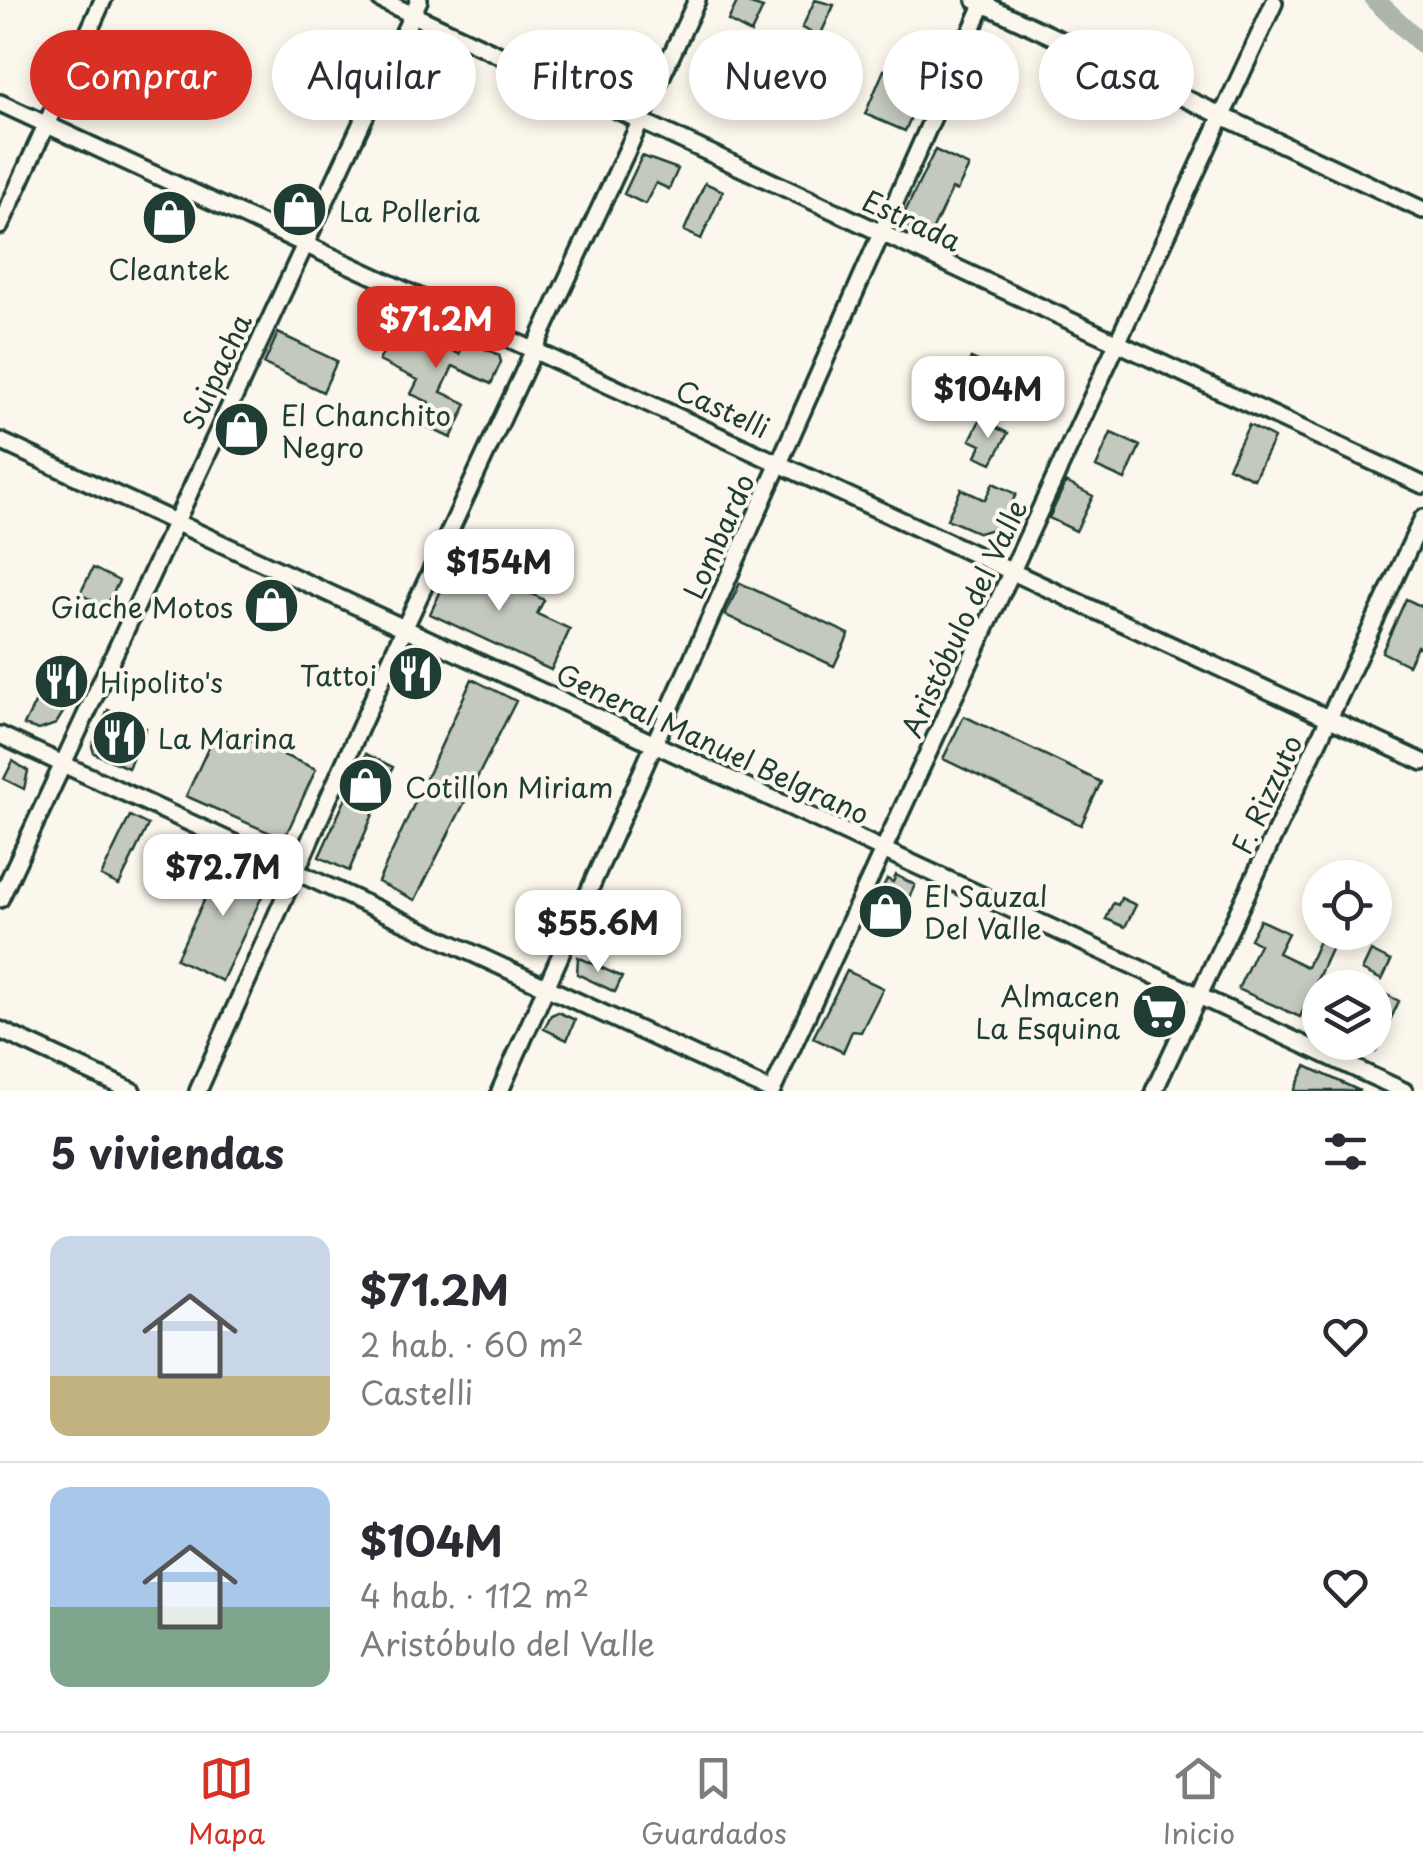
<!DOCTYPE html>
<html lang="es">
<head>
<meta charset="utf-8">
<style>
	:root { --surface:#fff; --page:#f2f2f3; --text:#2b2b33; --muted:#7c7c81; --line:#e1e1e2; --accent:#d93025 }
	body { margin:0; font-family:"Playpen Sans",sans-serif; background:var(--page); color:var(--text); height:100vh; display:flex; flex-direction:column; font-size:38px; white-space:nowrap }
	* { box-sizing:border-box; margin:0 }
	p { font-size:32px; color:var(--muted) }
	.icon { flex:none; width:55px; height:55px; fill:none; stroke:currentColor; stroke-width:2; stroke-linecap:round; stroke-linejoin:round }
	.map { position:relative; height:1091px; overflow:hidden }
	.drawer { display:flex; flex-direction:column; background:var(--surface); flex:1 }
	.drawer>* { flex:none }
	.hud { position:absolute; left:30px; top:30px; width:1365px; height:90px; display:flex; gap:20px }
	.controls { position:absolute; left:1302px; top:860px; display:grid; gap:20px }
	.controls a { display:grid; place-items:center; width:90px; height:90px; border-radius:50%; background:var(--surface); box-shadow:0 5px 15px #0003; font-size:50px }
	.price { position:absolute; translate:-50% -85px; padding:0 22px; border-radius:20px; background:#fff; color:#222; font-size:32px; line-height:65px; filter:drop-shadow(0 2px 5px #0008) }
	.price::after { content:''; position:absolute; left:50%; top:60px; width:30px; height:22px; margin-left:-15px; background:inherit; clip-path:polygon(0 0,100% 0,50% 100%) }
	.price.current { background:var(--accent); color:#fff }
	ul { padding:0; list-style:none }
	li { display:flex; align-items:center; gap:30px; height:250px; padding:0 50px }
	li+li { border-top:2px solid var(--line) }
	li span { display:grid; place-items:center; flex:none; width:280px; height:200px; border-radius:20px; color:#555 }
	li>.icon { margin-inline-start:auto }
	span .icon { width:120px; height:120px; fill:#fffc; stroke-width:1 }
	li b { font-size:42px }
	h2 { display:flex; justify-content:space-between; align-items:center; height:120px; padding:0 50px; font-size:42px }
	.tag { padding:0 35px; border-radius:45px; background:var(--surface); box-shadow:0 5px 15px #0003; font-size:35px; line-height:90px }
	.tag.current { background:var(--accent); color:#fff }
	.tabs { display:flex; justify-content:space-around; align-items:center; height:140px; border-top:2px solid var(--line); background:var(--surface); font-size:28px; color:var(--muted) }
	.tabs a { display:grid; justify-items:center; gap:5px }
	.tabs .current { color:var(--accent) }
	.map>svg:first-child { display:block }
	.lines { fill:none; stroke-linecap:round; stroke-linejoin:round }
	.canal { stroke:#adb4aa; stroke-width:20 }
	.building { fill:#c4c9be; stroke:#1f3d34; stroke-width:2.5 }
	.minor-casing { stroke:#1f3d34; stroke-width:22 }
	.minor { stroke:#fbf7ec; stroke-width:15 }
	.labels { text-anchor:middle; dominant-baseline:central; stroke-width:8; stroke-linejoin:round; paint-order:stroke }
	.poi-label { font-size:28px; fill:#1f3d34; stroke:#fbf7ec; text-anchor:start }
	.street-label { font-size:28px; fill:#1f3d34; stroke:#fbf7ec }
</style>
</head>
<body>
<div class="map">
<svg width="1423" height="1091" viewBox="0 0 1423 1091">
	<rect width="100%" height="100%" fill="#fbf7ec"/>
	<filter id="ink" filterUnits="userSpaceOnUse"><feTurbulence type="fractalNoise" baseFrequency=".01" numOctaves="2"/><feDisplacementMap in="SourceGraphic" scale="20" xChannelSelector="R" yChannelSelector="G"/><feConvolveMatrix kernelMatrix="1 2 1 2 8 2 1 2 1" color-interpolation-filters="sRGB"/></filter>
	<g filter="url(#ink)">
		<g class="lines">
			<path class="canal" d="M1375,0L1423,45"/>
		</g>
		<path class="building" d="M738,0L763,8L751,33L728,21Z
			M815,0L834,5L820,36L802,28Z
			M884,70L924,87L905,131L865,114Z
			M935,150L969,166L957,191L952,189L929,237L906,226L903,216Z
			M642,156L678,169L669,189L656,183L645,204L624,194Z
			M705,183L723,191L701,239L684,231Z
			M402,313L423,323L417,334L459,354L466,340L499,355L501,362L491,384L453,366L441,392L467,404L451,438L418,423L429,402L411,394L418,380L379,361Z
			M278,333L337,361L323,392L264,364Z
			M971,358L1015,378L1009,391L980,378L970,400L955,392Z
			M980,420L1008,433L992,463L976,456L981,445L970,440Z
			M1249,425L1274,438L1254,479L1228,467Z
			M1111,433L1140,446L1125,480L1096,467Z
			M1066,482L1093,496L1076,531L1049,518Z
			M993,483L1016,494L1001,527L979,533L947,519L961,489L985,500Z
			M457,557L544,600L537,614L570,629L551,670L430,614Z
			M93,568L119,581L106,607L80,594Z
			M740,583L849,634L834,666L725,615Z
			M1406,599L1423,607V649L1417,646L1408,665L1382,652Z
			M472,679L516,701L415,900L378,882Z
			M40,693L67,706L56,724L39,730L24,725Z
			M108,710L146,728L128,768L94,753L92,746Z
			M964,716L1101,782L1081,825L943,759Z
			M218,727L316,769L287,833L277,836L186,796Z
			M366,754L393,767L349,871L319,857Z
			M13,761L28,771L24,789L4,779Z
			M130,816L148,825L119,885L101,876Z
			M225,857L261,874L266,888L222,981L176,959Z
			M896,875L915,885L902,912L877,899L887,879L893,882Z
			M1121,898L1136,905L1125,927L1106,919L1113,903L1118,905Z
			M1260,920L1288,933L1278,953L1307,967L1319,941L1332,947L1300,1017L1238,989L1259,944L1250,939Z
			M1371,951L1391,961L1382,980L1362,970Z
			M578,957L622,977L615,992L577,974Z
			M847,971L883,988L861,1032L852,1031L843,1052L813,1038Z
			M1375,989L1399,1001L1375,1053Z
			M558,1012L575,1020L567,1040L544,1029L551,1015Z
			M1306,1066L1360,1091H1294Z"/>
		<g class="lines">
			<defs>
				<path id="minor" d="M381,0L1423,485
					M975,0L1423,210
					M0,103L1423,762
					M0,226L103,0
					M0,441L1404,1091
					M0,735L771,1091
					M0,899L419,0
					M0,1030L132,1091
					M198,1091L405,627L697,0
					M500,1091L985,0
					M772,1091L1274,3
					M1154,1091L1423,518"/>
			</defs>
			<use href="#minor" class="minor-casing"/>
			<use href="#minor" class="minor"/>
		</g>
	</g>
	<defs>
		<symbol id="shop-disc" viewBox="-11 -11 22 22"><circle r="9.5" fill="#1f3d34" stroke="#fbf7ec"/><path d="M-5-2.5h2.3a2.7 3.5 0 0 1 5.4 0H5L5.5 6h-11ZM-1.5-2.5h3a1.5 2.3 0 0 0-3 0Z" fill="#fff"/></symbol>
		<symbol id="restaurant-disc" viewBox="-11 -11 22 22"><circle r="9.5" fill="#1f3d34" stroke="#fbf7ec"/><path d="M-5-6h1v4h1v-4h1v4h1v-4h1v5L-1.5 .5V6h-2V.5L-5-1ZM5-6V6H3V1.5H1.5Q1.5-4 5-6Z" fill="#fff"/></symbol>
		<symbol id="supermarket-disc" viewBox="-11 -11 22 22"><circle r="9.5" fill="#1f3d34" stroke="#fbf7ec"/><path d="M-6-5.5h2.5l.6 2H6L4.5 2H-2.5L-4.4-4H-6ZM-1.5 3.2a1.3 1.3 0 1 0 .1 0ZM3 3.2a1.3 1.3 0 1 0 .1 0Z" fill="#fff"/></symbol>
	</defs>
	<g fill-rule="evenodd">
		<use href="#shop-disc" x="268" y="178" width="63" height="63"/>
		<use href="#shop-disc" x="138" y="186" width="63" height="63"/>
		<use href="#shop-disc" x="210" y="398" width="63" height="63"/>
		<use href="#shop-disc" x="240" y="574" width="63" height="63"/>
		<use href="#restaurant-disc" x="384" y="642" width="63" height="63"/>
		<use href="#restaurant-disc" x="30" y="650" width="63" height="63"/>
		<use href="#restaurant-disc" x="88" y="706" width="63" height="63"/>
		<use href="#shop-disc" x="334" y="754" width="63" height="63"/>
		<use href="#shop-disc" x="854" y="880" width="63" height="63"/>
		<use href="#supermarket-disc" x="1128" y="980" width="63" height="63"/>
	</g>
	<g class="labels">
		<g class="poi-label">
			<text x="339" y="210">La Polleria</text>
			<text x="169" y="268" text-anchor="middle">Cleantek</text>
			<text x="281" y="414">El Chanchito<tspan x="281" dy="32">Negro</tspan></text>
			<text x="233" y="606" text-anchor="end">Giache Motos</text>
			<text x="377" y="674" text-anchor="end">Tattoi</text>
			<text x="100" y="681">Hipolito's</text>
			<text x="158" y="737">La Marina</text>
			<text x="405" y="786">Cotillon Miriam</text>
			<text x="924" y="895">El Sauzal<tspan x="924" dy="32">Del Valle</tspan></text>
			<text x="1120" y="995" text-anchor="end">Almacen<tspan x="1120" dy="32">La Esquina</tspan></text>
		</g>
		<g class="street-label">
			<text transform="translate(912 220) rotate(25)">Estrada</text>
			<text transform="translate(216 371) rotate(-65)">Suipacha</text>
			<text transform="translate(723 408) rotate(25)">Castelli</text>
			<text transform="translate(718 536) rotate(-66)">Lombardo</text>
			<text transform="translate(963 618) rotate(-65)">Aristóbulo del Valle</text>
			<text transform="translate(713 743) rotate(25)">General Manuel Belgrano</text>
			<text transform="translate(1266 794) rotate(-65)">F. Rizzuto</text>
		</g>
	</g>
</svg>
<div class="controls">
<a><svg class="icon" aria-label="locate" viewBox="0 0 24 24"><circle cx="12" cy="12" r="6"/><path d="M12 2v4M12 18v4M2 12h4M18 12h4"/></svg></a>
<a><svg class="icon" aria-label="layers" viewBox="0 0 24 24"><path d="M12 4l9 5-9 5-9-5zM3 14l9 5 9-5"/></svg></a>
</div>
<b class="price current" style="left:436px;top:371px">$71.2M</b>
<b class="price" style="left:988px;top:441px">$104M</b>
<b class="price" style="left:499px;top:614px">$154M</b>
<b class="price" style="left:223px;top:919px">$72.7M</b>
<b class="price" style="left:598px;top:975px">$55.6M</b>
<div class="hud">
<a class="tag current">Comprar</a>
<a class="tag">Alquilar</a>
<a class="tag">Filtros</a>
<a class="tag">Nuevo</a>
<a class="tag">Piso</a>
<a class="tag">Casa</a>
</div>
</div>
<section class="drawer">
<h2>5 viviendas<svg class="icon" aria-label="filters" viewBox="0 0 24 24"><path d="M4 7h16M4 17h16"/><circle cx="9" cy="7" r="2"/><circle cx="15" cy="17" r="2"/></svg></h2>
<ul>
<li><span style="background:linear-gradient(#c9d6e8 70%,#c2b280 0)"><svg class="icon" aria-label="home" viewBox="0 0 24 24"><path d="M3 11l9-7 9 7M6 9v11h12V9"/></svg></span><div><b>$71.2M</b><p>2 hab. · 60 m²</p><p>Castelli</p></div><svg class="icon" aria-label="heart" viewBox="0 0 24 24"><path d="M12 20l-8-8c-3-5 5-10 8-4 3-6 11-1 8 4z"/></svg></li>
<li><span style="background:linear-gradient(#a9c7e8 60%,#7fa58c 0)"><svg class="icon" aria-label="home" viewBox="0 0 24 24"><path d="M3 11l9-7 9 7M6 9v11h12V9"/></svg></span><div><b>$104M</b><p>4 hab. · 112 m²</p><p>Aristóbulo del Valle</p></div><svg class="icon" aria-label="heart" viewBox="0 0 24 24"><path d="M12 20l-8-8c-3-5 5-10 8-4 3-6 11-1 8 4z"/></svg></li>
</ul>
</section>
<nav class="tabs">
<a class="current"><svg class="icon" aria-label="map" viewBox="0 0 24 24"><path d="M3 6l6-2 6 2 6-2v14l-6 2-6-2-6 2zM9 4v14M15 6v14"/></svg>Mapa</a>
<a><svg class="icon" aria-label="saved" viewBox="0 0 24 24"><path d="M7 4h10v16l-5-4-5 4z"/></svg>Guardados</a>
<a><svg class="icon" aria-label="home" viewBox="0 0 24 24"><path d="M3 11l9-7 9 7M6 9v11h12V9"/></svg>Inicio</a>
</nav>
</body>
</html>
